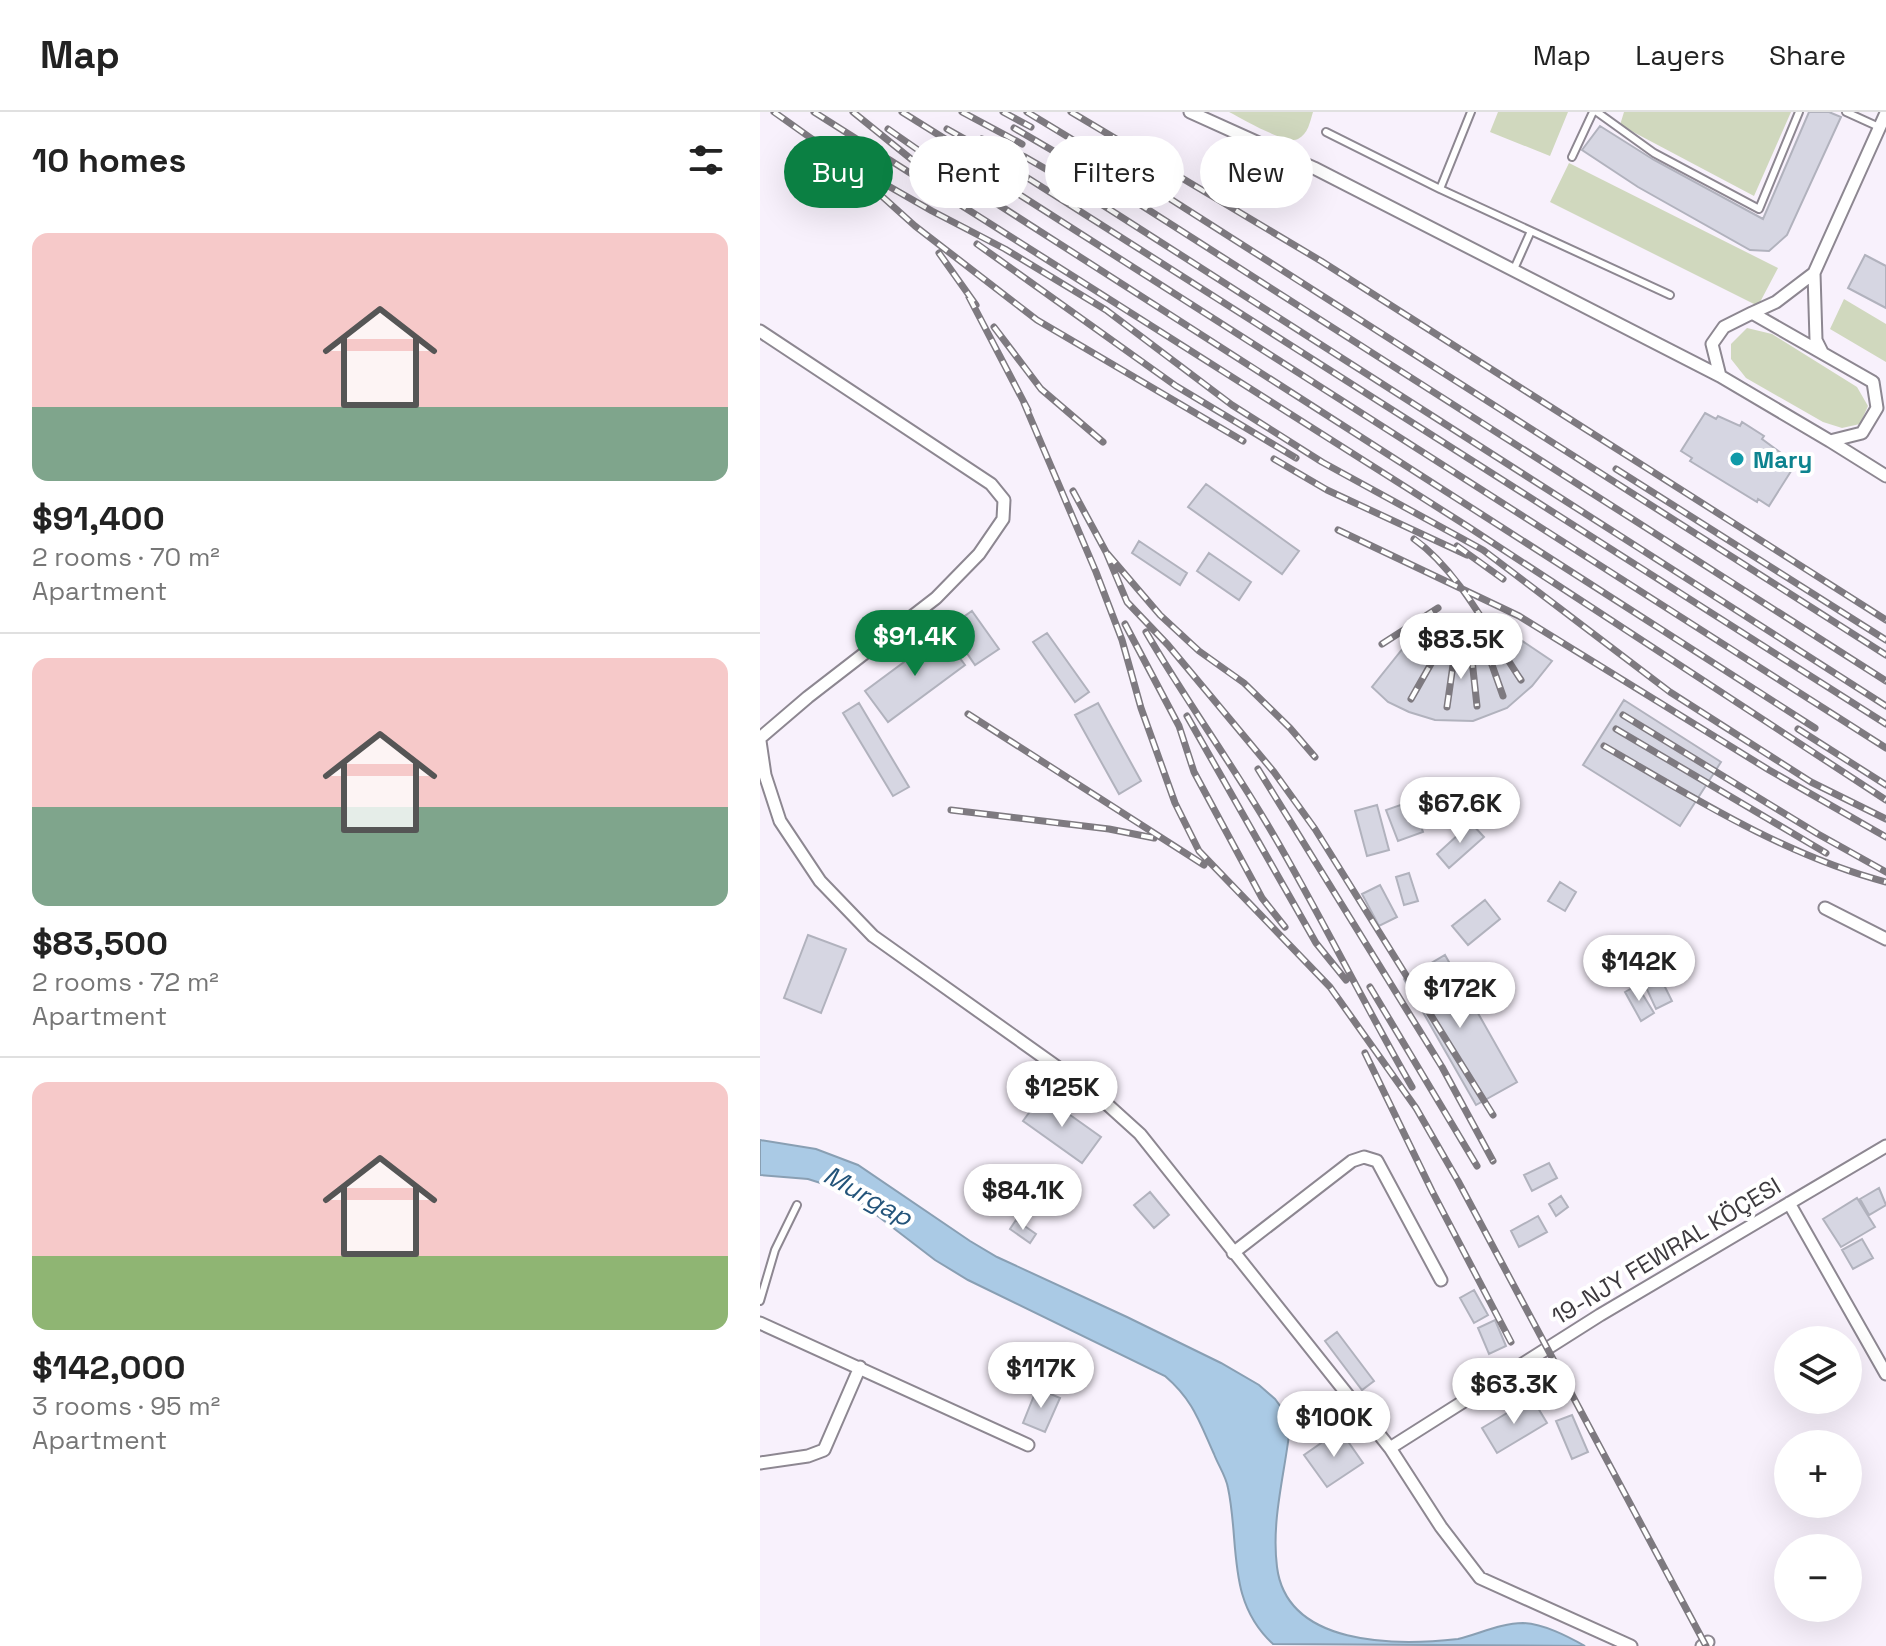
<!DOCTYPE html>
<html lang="en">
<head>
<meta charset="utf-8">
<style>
	:root { --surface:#fff; --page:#f2f2f2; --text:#222; --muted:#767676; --line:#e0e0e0; --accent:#0b8043 }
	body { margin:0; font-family:"Space Grotesk",sans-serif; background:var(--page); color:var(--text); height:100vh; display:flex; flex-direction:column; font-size:30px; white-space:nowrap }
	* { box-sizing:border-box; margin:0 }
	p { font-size:26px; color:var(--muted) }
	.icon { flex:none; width:44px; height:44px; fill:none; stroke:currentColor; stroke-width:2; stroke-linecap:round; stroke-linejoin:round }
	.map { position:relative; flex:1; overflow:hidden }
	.panel { display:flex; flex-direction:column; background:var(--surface); width:760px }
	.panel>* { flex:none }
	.hud { position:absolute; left:24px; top:24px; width:760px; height:72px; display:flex; gap:16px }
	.buttons { position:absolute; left:1014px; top:1214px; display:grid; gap:16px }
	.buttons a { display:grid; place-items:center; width:88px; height:88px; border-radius:50%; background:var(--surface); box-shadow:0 8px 32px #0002; font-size:40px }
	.price { position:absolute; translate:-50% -68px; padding:0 18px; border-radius:28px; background:#fff; color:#222; font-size:26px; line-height:52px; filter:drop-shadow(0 2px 4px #0008) }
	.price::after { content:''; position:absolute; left:50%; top:48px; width:24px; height:18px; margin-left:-12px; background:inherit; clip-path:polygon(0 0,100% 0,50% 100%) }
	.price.on { background:var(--accent); color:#fff }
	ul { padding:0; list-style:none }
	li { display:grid; align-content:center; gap:16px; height:424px; padding:0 32px }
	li+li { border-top:2px solid var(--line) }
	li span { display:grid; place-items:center; height:248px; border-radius:16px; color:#555 }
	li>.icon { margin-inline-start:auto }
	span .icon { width:144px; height:144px; fill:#fffc; stroke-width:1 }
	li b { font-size:34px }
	h2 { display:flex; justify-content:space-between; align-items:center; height:96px; padding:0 32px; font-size:34px }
	.pill { padding:0 28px; border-radius:36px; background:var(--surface); box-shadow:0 8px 32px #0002; font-size:28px; line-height:72px }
	.pill.on { background:var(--accent); color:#fff }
	header { display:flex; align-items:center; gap:48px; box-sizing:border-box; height:112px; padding:0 40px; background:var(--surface); border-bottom:2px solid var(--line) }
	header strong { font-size:38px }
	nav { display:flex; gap:44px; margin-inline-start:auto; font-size:28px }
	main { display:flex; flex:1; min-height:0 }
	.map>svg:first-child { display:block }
	.green { fill:#d0d8be }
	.water { fill:#aacae5; stroke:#899fb3; stroke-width:2 }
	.building { fill:#d6d6e2; stroke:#b1b2bd; stroke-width:2 }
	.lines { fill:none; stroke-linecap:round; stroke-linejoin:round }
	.service-casing { stroke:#8d8791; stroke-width:10 }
	.minor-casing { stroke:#8d8791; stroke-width:15 }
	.service { stroke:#fff; stroke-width:6 }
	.minor { stroke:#fff; stroke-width:11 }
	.rail-casing { stroke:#7e7a80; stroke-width:7 }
	.rail { stroke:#fff; stroke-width:4; stroke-dasharray:12; stroke-linecap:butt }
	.culture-dot { fill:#0f9aa8; stroke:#fff; stroke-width:3 }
	.labels { text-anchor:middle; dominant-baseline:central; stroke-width:8; stroke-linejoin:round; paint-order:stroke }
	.culture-label { font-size:24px; font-weight:bold; fill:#0d838f; stroke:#fff; text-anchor:start }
	.street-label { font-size:24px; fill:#3d3a3e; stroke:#fff }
	.water-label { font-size:26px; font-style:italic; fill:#23547a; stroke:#fff }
</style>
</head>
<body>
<header>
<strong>Map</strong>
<nav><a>Map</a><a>Layers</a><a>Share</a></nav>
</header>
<main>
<section class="panel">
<h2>10 homes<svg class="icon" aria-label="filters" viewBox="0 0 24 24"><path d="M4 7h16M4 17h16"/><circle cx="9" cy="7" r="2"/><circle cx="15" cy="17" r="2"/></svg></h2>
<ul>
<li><span style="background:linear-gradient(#f6c9c9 70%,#7fa58c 0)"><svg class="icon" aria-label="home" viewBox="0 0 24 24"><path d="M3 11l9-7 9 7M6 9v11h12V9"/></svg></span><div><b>$91,400</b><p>2 rooms · 70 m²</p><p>Apartment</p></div></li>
<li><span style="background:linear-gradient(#f6c9c9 60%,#7fa58c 0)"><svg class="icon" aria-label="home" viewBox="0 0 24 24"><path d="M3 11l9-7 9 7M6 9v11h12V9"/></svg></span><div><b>$83,500</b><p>2 rooms · 72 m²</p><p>Apartment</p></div></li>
<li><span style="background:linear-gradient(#f6c9c9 70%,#8fb573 0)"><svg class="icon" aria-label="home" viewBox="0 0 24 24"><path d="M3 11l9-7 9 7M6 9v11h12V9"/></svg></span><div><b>$142,000</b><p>3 rooms · 95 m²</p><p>Apartment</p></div></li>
</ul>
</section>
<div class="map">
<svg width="1126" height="1534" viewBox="0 0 1126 1534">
	<rect width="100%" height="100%" fill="#f8f1fc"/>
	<path class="green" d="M469,0H553C550,10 548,22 538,27C526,33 483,7 469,0Z
		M738,0H808L790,44L730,20Z
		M864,0H1031L994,84L860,13Z
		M809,51L1018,156L998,194L790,90Z
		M1084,187L1126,212V250L1070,217Z
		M987,216L1012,222L1097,275L1108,294L1100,312L1082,316L1063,310L986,266L971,247V232Z"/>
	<path class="water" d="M0,1028L56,1037L98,1053L210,1129L237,1145L367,1205L461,1251L499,1273L515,1287L526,1302L530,1315C525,1361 511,1408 517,1455C527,1534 634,1534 698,1527C719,1522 741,1511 763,1511C784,1512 807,1524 825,1534L513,1532C466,1489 480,1432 468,1376C466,1364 458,1353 454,1342C439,1309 433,1288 405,1264L208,1168L175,1148L93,1085L73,1075L48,1067L0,1063Z"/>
	<path class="building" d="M1049,0H1069L1081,5L1027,123L1009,139L990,138L878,75L822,38L840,14L894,48L1003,107Z
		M1105,143L1126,154V196L1088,176Z
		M945,301L956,307L958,304L980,314L982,310L1004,324L1002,327L1025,344L1022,349L1033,356L1009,394L998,387L997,390L930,349L932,346L921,339Z
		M446,372L539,439L522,462L428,395Z
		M379,429L427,461L420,473L372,441Z
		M449,441L491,470L479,488L437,459Z
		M212,499L239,537L215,553L189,515Z
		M287,521L329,580L315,590L273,530Z
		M182,522L205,553L128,610L105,579Z
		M752,522L792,549L772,574L747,596L713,609L675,608L649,600L628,590L612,575L648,530L671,543L699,549L724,542Z
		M864,588L961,650L920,714L823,653Z
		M99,591L149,675L133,684L83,601Z
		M338,591L381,669L359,682L315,603Z
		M652,689L663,720L638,729L626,698Z
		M617,693L629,738L607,744L595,699Z
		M711,711L724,725L689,756L677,742Z
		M649,761L658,789L644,793L636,765Z
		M800,770L816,780L805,799L788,789Z
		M620,773L637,805L619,814L602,782Z
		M725,788L740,807L708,833L692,814Z
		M48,823L86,837L61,901L24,886Z
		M685,843L757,970L716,993L644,867Z
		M899,863L912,889L896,897L884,871Z
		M877,873L894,901L881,909L865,880Z
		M282,983L341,1025L322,1051L263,1009Z
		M789,1051L797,1066L772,1079L764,1063Z
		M1119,1076L1126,1093L1109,1103L1100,1087Z
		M390,1080L409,1103L394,1116L374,1093Z
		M801,1084L808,1095L796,1104L789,1092Z
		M1097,1086L1115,1115L1081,1135L1063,1107Z
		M778,1104L787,1120L759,1135L751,1119Z
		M256,1108L276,1122L270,1131L250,1117Z
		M1102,1127L1113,1146L1093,1157L1082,1138Z
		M714,1178L728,1203L714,1211L700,1186Z
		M735,1208L746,1234L729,1242L718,1216Z
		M577,1220L614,1269L602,1278L565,1229Z
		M277,1276L300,1286L285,1320L263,1311Z
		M772,1286L787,1311L737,1341L722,1316Z
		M812,1303L828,1340L812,1347L796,1309Z
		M580,1318L603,1351L567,1375L544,1343Z"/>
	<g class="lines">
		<defs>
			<path id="service" d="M711,0L680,77L910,183
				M837,0L894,41L999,97L1039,0
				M1086,0L1119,15
				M566,20L680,77
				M812,45L833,0
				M754,157L771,119
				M0,1189L15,1138L37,1093"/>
			<path id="minor" d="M430,0L554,56L960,264
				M1054,161L1126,1
				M992,201L1113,270L1117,296L1102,321L1070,329L960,264L952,232L964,215Z
				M992,201L1016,190L1054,161L1056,228L1062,240
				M0,219L231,372L244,388L243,407L219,442L176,486L48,585L0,626
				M1070,329L1126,364
				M0,629L5,663L20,709L60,769L113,824L338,984L380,1022L630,1336L681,1415L720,1466L871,1534
				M1065,796L1126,827
				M1029,1091L1126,1262
				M473,1141L592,1049L604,1045L617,1049L681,1168
				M0,1211L268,1333
				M630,1336L840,1203L1126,1034
				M0,1351L48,1344L64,1338L100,1255
				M942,1534L948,1530"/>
		</defs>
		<use href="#service" class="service-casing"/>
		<use href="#minor" class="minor-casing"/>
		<use href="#service" class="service"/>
		<use href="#minor" class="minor"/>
		<defs>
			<path id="rail" d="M14,0L76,44L172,99L245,137L346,198L472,293L562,350L723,438L910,580L1051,670L1126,707
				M54,0L707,414L1126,688
				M93,0L156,51
				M142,0L190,30L228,62L260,83L1126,636
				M202,0L262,32
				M243,0L271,15
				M267,0L412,88L1126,543
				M311,0L561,149L1126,508
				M254,16L326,58L1126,569
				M128,17L217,79L1055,616
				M187,17L219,35L1126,612
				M222,27L265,45L291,60L1126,594
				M105,69L155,114L277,208L483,329
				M217,132L416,274L536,346
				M179,141L216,193
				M209,185L268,298
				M234,215L281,277L343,330
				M264,291L336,460L362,528L381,596L415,691L439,739L570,875L656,996L698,1069L946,1534
				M514,347L567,378L707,443
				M856,357L1126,528
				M313,379L346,440L400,503L439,539L484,571L530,616L555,645
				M578,418L759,504L1009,658L1126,725
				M654,427C699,459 730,522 761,568
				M697,434L743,467
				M346,440L367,490L408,533L514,660L555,717L733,1003
				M365,512L419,614L434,660L502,786L525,815
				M720,519L743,584
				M386,520C426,589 473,653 513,722C562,806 604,892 652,975
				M709,520L717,594
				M622,532L678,496
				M651,587L689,520
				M687,595L698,518
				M208,602L444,753
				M863,603L1058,722L1126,760
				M427,604L556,831L586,868
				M856,617L1066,741
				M1038,617L1126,673
				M844,634C934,686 1024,743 1126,770
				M498,657L682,955L733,1049
				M191,698L349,717L394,726
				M610,875L717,1054
				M605,941L672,1079L751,1230"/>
		</defs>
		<use href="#rail" class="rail-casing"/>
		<use href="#rail" class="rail"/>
	</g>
	<circle class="culture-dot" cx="977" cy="347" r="8"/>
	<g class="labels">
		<g class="culture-label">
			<text x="993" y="347">Mary</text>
		</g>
		<g class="street-label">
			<text transform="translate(906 1139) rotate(-31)">19-NJY FEWRAL KÖÇESI</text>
		</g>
		<g class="water-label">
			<text transform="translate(108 1084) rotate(29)">Murgap</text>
		</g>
	</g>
</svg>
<div class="buttons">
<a><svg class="icon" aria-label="layers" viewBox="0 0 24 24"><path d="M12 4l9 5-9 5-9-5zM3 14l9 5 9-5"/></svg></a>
<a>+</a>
<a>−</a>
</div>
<b class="price on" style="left:155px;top:566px">$91.4K</b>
<b class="price" style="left:701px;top:569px">$83.5K</b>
<b class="price" style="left:700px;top:733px">$67.6K</b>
<b class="price" style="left:879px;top:891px">$142K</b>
<b class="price" style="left:700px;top:918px">$172K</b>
<b class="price" style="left:302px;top:1017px">$125K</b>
<b class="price" style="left:263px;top:1120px">$84.1K</b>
<b class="price" style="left:281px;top:1298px">$117K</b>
<b class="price" style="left:754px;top:1314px">$63.3K</b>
<b class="price" style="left:574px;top:1347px">$100K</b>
<div class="hud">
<a class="pill on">Buy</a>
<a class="pill">Rent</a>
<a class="pill">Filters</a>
<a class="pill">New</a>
</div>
</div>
</main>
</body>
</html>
